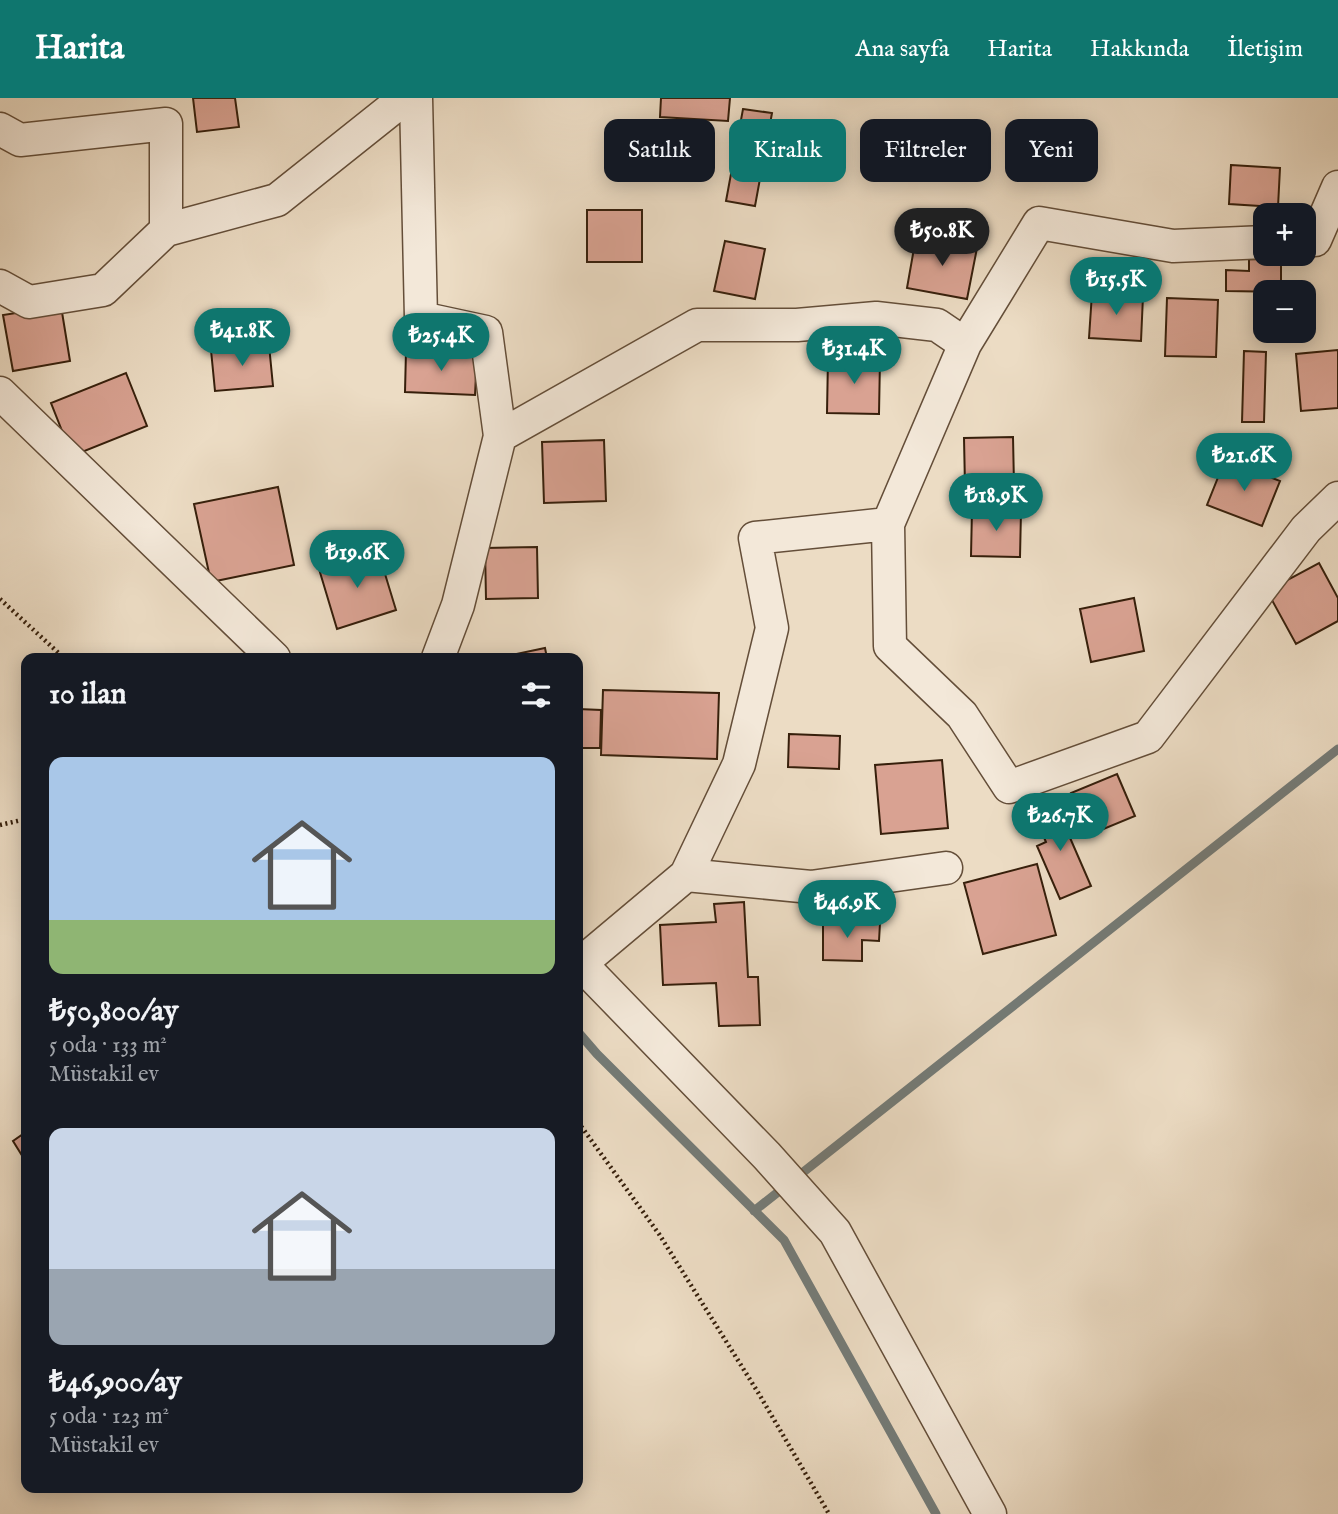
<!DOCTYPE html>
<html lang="tr">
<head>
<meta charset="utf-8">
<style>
	:root { --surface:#171b24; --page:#242831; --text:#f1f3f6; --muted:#9ea1a6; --accent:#0f766e }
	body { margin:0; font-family:"IM FELL English",serif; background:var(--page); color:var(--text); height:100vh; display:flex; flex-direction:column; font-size:26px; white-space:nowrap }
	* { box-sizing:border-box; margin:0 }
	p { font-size:23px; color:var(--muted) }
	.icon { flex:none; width:38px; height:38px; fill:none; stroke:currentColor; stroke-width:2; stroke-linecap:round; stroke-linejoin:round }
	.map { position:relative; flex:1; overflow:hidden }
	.sheet { position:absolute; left:21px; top:555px; width:562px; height:840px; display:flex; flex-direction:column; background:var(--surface); border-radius:14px; box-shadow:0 4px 18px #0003 }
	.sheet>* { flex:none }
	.banner { position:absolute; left:604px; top:21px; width:628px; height:63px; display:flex; gap:14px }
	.controls { position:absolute; left:1253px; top:105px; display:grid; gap:14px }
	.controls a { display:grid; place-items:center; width:63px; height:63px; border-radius:14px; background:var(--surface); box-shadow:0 4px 18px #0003; font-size:35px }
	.price { position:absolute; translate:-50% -60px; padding:0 16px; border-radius:24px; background:var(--accent); color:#fff; font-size:23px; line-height:46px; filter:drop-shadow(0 2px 4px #0008) }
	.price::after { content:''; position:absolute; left:50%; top:42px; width:21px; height:16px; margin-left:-10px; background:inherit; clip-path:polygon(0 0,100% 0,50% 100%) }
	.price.current { background:#222; color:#fff }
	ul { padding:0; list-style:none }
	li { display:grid; align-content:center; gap:14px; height:371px; padding:0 28px }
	li span { display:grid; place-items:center; height:217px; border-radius:14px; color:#555 }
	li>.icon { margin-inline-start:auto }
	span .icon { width:126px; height:126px; fill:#fffc; stroke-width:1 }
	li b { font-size:30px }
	h2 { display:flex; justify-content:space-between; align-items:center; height:84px; padding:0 28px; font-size:30px }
	.tag { padding:0 24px; border-radius:14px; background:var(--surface); box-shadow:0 4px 18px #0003; font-size:24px; line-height:63px }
	.tag.current { background:var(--accent); color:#fff }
	header { display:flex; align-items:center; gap:42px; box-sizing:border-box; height:98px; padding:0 35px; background:var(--accent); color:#fff }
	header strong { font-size:33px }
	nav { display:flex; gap:38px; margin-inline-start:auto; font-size:24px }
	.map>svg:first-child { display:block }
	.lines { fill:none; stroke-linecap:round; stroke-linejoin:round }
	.stream { stroke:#747b77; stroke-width:9 }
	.building { fill:#d9a292; stroke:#361f0b; stroke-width:2 }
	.minor-casing { stroke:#644e39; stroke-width:35 }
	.path { stroke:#361f0b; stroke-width:4.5; stroke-dasharray:2 3.5; stroke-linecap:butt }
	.minor { stroke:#f3e8d9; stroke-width:32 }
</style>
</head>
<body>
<header>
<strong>Harita</strong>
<nav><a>Ana sayfa</a><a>Harita</a><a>Hakkında</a><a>İletişim</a></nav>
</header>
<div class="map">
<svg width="1338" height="1416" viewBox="0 0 1338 1416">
	<rect width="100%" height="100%" fill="#ecdcc4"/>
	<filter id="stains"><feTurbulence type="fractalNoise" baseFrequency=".00286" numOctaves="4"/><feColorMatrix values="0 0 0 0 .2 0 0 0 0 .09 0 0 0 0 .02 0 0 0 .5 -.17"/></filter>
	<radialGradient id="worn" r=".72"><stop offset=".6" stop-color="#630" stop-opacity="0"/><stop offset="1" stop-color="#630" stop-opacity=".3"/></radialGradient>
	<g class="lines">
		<path class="stream" d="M578,934L597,956L784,1142L936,1416
			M754,1113L1338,651"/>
	</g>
	<path class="building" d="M193,0H235L239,29L197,34Z
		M661,0H730L728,23L660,19Z
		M743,11L772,15L755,108L726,103Z
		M1231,67L1280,70L1278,109L1229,106Z
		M587,112H642V164H587Z
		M916,139L977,150L967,201L907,190Z
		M725,143L765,151L755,201L714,193Z
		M1249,161L1281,162V194L1226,193V172L1249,173Z
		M1092,195L1143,198L1141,243L1089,240Z
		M1167,200L1218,202L1216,259L1165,258Z
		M61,208L70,263L13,273L3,217Z
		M269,247L273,288L215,293L211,252Z
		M1338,252V310L1301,313L1296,256Z
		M406,253L477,257L475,297L405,294Z
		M1244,253L1266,254L1264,324H1242Z
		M828,260L880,261L879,316L827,315Z
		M126,275L147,328L72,358L51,305Z
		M1013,339L1014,387L965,388L964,340Z
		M604,342L606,403L544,405L542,344Z
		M1225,362L1280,383L1262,428L1207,407Z
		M278,389L294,467L211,484L194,406Z
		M972,411L1021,413L1020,459L971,458Z
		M537,449L538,500L486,501L485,450Z
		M378,453L396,512L337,531L319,471Z
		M1319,465L1338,500V523L1296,546L1267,493Z
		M1134,500L1144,553L1091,564L1080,511Z
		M545,550L547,560H497Z
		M603,592L719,595L717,661L601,657Z
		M578,611L601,612L600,650H578Z
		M789,636L840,638L839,671L788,669Z
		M942,662L948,730L881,736L875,667Z
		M1117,676L1135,718L1089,737L1071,695Z
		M1054,703L1091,788L1060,801L1037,748L1046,744L1032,712Z
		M1037,766L1056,837L983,856L964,785Z
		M744,804L748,879H758L760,927L719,928L716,885L663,887L660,827L716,824L714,806Z
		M823,824L880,825L879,843L862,842V863L823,862Z
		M26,1034V1064L13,1043Z"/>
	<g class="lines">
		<defs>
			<path id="minor" d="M416,0L421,220L486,234L500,338
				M0,31L20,42L166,26V132L103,192L29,204L0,188
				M166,132L277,102L405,0
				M1304,142H1315L1338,89
				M1265,144L1173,148L1039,125L965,246L888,426L890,548L962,617L1009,689L1148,639L1306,431L1338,400
				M0,295L274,560
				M438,560L458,507L500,338L697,227H797L876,220L937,227L965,246
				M686,777L811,789L946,770
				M578,863L767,1058L835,1134L990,1416
				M580,866L686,777L739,666L772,530L755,440L888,426"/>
		</defs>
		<use href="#minor" class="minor-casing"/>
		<path class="path" d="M0,501L64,560
			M0,727L26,721
			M578,1024L659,1136L759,1296L829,1416"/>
		<use href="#minor" class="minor"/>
	</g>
	<rect width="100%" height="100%" filter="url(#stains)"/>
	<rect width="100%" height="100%" fill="url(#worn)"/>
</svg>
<div class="controls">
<a>+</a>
<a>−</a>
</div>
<b class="price current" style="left:942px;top:170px">₺50.8K</b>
<b class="price" style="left:1116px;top:219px">₺15.5K</b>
<b class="price" style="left:242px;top:270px">₺41.8K</b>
<b class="price" style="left:441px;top:275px">₺25.4K</b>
<b class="price" style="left:854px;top:288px">₺31.4K</b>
<b class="price" style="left:1244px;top:395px">₺21.6K</b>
<b class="price" style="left:996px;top:435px">₺18.9K</b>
<b class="price" style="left:357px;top:492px">₺19.6K</b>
<b class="price" style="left:1060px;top:755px">₺26.7K</b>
<b class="price" style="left:847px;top:842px">₺46.9K</b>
<div class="banner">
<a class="tag">Satılık</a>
<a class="tag current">Kiralık</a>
<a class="tag">Filtreler</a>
<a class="tag">Yeni</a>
</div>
<section class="sheet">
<h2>10 ilan<svg class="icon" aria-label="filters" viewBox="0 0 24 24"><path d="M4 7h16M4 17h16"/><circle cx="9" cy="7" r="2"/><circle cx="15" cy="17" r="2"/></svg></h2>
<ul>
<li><span style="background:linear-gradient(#a9c7e8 75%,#8fb573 0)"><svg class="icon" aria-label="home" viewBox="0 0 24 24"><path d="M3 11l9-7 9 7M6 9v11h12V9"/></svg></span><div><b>₺50,800/ay</b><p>5 oda · 133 m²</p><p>Müstakil ev</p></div></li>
<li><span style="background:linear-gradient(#c9d6e8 65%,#9aa5b1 0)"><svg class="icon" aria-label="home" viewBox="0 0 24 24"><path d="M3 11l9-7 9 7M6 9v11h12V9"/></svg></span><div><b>₺46,900/ay</b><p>5 oda · 123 m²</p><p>Müstakil ev</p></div></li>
</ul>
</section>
</div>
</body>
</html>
